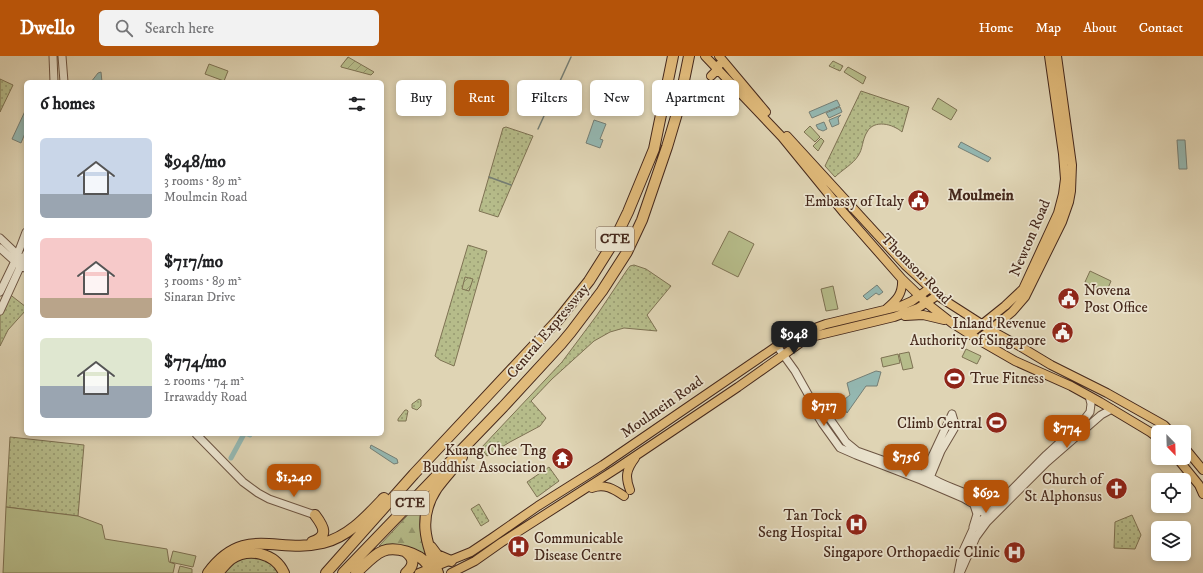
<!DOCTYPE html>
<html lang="en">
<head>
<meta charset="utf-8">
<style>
	:root { --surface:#fff; --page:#f2f2f2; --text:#202124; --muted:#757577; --accent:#b45309 }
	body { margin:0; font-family:"IM FELL DW Pica",serif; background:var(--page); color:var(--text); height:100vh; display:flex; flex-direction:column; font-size:15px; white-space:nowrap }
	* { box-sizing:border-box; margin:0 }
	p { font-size:13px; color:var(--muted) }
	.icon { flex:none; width:22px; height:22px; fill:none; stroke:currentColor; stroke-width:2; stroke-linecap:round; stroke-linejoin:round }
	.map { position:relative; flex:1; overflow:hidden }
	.panel { position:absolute; left:24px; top:24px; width:360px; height:356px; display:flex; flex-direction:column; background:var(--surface); border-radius:6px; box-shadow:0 2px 6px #0003 }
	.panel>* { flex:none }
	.banner { position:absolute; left:396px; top:24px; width:380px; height:36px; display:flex; gap:8px }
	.needle { width:26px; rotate:157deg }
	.buttons { position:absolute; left:1151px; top:369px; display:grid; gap:8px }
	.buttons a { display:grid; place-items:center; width:40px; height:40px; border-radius:6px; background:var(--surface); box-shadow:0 2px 6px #0003; font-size:20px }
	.price { position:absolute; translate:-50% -34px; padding:0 9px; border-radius:8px; background:var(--accent); color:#fff; font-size:13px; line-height:26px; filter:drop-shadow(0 1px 2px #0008) }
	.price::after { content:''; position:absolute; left:50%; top:24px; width:12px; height:9px; margin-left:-6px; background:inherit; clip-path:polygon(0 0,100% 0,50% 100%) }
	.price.on { background:#222; color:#fff }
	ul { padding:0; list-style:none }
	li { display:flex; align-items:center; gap:12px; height:100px; padding:0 16px }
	li span { display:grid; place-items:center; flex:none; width:112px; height:80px; border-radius:6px; color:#555 }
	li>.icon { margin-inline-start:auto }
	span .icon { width:48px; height:48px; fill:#fffc; stroke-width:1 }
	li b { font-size:17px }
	h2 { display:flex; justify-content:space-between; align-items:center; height:48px; padding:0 16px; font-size:17px }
	.chip { padding:0 14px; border-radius:6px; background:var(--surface); box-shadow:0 2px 6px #0003; font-size:14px; line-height:36px }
	.chip.on { background:var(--accent); color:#fff }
	header { display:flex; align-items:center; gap:24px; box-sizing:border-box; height:56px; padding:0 20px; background:var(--accent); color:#fff }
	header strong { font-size:19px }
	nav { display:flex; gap:22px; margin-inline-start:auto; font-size:14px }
	.search { width:280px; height:36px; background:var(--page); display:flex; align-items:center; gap:10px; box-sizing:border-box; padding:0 14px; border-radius:6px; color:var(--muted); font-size:15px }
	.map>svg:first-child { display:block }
	.grass { fill:url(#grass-dots); stroke:#7e7253 }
	.forest { fill:url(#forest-firs); stroke:#7e7253 }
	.garden { fill:url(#garden-furrows); stroke:#7e7253 }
	.pitch { fill:#b6bc8a; stroke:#7e7253 }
	.water { fill:#94b8b2; stroke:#757f76 }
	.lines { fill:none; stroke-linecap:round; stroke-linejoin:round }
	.stream { stroke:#757f76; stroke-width:1.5 }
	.canal { stroke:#94b8b2; stroke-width:5 }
	.minor-casing { stroke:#6c5442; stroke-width:9 }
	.major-casing { stroke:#46291c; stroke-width:10 }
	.highway-casing { stroke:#46291c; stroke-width:12 }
	.minor { stroke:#eae3ce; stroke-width:7 }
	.major { stroke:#e0ba7a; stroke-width:8 }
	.highway { stroke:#e0ba7a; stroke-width:10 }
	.labels { text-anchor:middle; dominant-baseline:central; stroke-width:3.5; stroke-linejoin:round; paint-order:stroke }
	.shield { fill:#eae3ce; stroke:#776151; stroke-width:1 }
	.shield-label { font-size:14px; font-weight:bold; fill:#46291c }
	.poi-label { font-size:15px; fill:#46291c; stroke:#eae3ce; text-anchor:end }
	.street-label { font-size:15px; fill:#46291c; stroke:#eae3ce }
	.neighbourhood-label { font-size:16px; font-weight:bold; fill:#46291c; stroke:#eae3ce }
</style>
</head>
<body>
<header>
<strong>Dwello</strong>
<div class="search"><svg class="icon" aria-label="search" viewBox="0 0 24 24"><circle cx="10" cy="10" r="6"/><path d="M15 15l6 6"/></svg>Search here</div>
<nav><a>Home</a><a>Map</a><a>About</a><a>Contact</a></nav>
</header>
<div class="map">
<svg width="1203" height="517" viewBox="0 0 1203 517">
	<defs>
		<pattern id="grass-dots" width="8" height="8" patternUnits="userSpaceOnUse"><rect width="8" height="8" fill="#b6bc8a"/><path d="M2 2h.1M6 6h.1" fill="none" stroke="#969970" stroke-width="1.8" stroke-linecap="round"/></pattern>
		<pattern id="forest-firs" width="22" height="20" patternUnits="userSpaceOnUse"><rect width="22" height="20" fill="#b6bc8a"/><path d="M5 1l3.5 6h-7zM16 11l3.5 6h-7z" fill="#969970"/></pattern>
		<pattern id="garden-furrows" width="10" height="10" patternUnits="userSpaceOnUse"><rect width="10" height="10" fill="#b6bc8a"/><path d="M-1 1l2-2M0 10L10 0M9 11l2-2" fill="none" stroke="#969970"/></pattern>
	</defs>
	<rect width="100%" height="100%" fill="#dfd4b4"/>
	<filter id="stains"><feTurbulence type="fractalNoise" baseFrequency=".005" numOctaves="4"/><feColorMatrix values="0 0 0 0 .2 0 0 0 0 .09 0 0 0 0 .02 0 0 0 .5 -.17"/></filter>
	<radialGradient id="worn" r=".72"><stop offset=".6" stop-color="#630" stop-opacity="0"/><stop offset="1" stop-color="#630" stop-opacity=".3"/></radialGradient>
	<path class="grass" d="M833,5L843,10L840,15L829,10Z
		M0,23L13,29L0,56Z
		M861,35L909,51L902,76C893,68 874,63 867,76C862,84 863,93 858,100C853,108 842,114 835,121L825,110Z
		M506,71L533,80L498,161L479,155L503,72Z
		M468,189L487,195L454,310L440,304L435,300Z
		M634,209L646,213L671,230L647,259L657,275L624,272L610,276L594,285L552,323L531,345L546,362L540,370L510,386L487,400L481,392L562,306L597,259L627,214L630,210Z
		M8,237L26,251V254L8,274L0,290V255Z
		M419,343L421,344V350L417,354L412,352V348Z
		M405,354H407L408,355L406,365H398V363Z
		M10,381L84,389L78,460L6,451Z
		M549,411L559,425L537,441L527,426Z
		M479,448L489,465L481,470L471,453Z
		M1132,459L1141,479L1135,493L1114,492L1115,466Z
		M248,500C263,503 269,504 279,517H221L233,506Z"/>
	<path class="forest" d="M433,432C429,437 425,443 423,449C415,467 424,488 430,505L390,489L379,490Z"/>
	<path class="garden" d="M348,1L374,16L371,19L341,11V10Z
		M465,221L473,223L469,235L462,233Z"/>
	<path class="pitch" d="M209,8L228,15L224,25L205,18Z
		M848,11L866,21L863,28L844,16Z
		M938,42L957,54L951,64L932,53Z
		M810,70L820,81L815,86L804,76Z
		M821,82L824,85L818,95L813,90Z
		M729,175L754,188L738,221L712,208Z
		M1090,215L1111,225L1106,237L1085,226Z
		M833,230L838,253L826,255L821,233Z
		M966,293L981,300L977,308L962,301Z
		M909,296L913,312L903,314L899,298Z
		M898,298L900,307L883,311L881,302Z
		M6,451L78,460L102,469L105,483L167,493L169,506L175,508L173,517H3Z
		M173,495L196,500L193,511L170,506Z
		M180,510L192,513V517H178Z"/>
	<path class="water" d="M101,16L102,26H91L98,17Z
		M837,44L840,50L812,62L809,56Z
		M840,51L842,56L829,62L826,57Z
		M26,53V75L21,87L12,83Z
		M841,59L838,62L839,68L832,71L829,64Z
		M594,64L606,68L600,83L603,84L600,92L586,87Z
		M824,66L827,73L823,75L818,73L816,69Z
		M1177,84H1185L1187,113H1179Z
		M961,86L991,102L988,106L958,91Z
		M877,229L883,236L879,239L876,237L867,244L863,240Z
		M876,315L881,316L877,330H866L847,357L841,346L850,339L847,327Z
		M371,389L397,403L398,407L394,408L370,392Z"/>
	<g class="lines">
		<path class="stream" d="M538,73L571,1
			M489,121L511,129"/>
		<path class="canal" d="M247,378L250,379
			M231,402L244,378"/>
		<defs>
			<path id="minor" d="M53,0L54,26
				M62,0L64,26
				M0,182L20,201
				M0,192L21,211L26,212
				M0,236L15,205L26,176
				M0,255L26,198
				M777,290L795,315L813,347L814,354L822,367L840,392L856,399L921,424L963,442L977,450L989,463
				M813,347L821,350L846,386L857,395L930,421C943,430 959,433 973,441C981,445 986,452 992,458
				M196,378L243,426L258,437L269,443L315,459
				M922,422L952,358
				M929,424L941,395L954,373L955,368L952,358
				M973,471L977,458L974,449
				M961,515L976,481L987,466L1047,406L1101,359L1112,353
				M958,517L962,497L973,473L1046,399L1083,365L1090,356L1091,348L1089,340"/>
			<path id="major" d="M705,0L782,81L844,157L902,223L929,249L952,267L982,286L1015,305L1071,330L1100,346L1150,376L1158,382
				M719,0L766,56
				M711,20L715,16L719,9
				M787,80L905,209L941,242L994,276L1021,291L1051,309L1107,337L1164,369L1171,376
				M885,254C897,244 903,238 902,223
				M905,260L923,259L944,264
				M970,278L1005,250L1023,233L1058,157L1063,138L1065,123L1063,98L1049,0
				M978,284L1012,256L1025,241L1062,166L1069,146L1071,135L1072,109L1057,0
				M1184,391L1203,414
				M1177,402L1199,429L1203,438
				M592,432C604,427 614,433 624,440
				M630,434C625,421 626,414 635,402
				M419,517L471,496L492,482L538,450L603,409L777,290L804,276L826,268L901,250L912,245L930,232
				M451,517L475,505L502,486L616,413L738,331L803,285L811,281L894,261L918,252L938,239"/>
			<path id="highway" d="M312,486C329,480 324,471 315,459
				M431,491L437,499L451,505
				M406,496C415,503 414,510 406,517
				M208,517C244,468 277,498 323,487C348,481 366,461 384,442
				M218,517C222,512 226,507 231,503C249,491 275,497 284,517
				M326,517L414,418L558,264L589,225L613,187L628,156L654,93L673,0
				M343,517L503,351L561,288L571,276L602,235L627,196L642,164L667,91L678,54L689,0
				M356,517C364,510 373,499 383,495C395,490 419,497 427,508C428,511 429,514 430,517
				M438,517C426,486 417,462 437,432C445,421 454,412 462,401"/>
		</defs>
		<use href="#minor" class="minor-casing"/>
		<use href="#major" class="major-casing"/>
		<use href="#highway" class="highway-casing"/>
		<use href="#minor" class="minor"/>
		<use href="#major" class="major"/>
		<use href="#highway" class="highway"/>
	</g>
	<defs>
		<symbol id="civic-disc" viewBox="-11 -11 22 22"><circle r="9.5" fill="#8f2418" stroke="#eae3ce"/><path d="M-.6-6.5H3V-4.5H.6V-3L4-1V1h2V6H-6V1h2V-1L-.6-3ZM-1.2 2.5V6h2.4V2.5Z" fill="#fff"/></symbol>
		<symbol id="stadium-disc" viewBox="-11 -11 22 22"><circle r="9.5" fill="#8f2418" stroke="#eae3ce"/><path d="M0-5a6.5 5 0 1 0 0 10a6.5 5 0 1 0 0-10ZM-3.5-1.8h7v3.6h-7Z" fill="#fff"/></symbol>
		<symbol id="temple-disc" viewBox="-11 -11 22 22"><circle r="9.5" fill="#8f2418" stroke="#eae3ce"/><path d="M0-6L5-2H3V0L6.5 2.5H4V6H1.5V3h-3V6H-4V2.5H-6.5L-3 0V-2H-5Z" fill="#fff"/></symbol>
		<symbol id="church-disc" viewBox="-11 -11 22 22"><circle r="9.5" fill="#8f2418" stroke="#eae3ce"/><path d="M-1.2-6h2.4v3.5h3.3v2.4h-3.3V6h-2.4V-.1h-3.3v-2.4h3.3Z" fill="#fff"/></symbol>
		<symbol id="hospital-disc" viewBox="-11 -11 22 22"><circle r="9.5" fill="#8f2418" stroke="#eae3ce"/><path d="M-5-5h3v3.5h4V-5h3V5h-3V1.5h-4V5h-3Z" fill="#fff"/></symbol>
	</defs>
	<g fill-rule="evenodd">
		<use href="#civic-disc" x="906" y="132" width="25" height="25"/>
		<use href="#civic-disc" x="1056" y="230" width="25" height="25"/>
		<use href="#civic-disc" x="1050" y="264" width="25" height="25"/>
		<use href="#stadium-disc" x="942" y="310" width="25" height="25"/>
		<use href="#stadium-disc" x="984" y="354" width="25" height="25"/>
		<use href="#temple-disc" x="550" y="390" width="25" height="25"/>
		<use href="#church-disc" x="1104" y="420" width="25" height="25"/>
		<use href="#hospital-disc" x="844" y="456" width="25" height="25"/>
		<use href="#hospital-disc" x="506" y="478" width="25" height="25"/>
		<use href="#hospital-disc" x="1002" y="484" width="25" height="25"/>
	</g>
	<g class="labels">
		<g class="shield">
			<rect x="596" y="171" width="38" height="24" rx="3"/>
			<rect x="391" y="435" width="38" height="24" rx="3"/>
		</g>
		<g class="shield-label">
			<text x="615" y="183">CTE</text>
			<text x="410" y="447">CTE</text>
		</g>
		<g class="poi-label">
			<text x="904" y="145">Embassy of Italy</text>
			<text x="1084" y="234" text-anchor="start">Novena<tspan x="1084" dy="17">Post Office</tspan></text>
			<text x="1046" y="267">Inland Revenue<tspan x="1046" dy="17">Authority of Singapore</tspan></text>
			<text x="970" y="322" text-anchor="start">True Fitness</text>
			<text x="982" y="367">Climb Central</text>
			<text x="546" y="394">Kuang Chee Tng<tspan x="546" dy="17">Buddhist Association</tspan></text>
			<text x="1102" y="423">Church of<tspan x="1102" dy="17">St Alphonsus</tspan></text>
			<text x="842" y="459">Tan Tock<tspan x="842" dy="17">Seng Hospital</tspan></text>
			<text x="534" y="482" text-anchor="start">Communicable<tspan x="534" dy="17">Disease Centre</tspan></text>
			<text x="1000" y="496">Singapore Orthopaedic Clinic</text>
		</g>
		<g class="street-label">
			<text transform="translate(1030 182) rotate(-67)">Newton Road</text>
			<text transform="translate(916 213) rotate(45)">Thomson Road</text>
			<text transform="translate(548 275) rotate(-50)">Central Expressway</text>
			<text transform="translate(662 351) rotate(-35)">Moulmein Road</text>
		</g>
		<g class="neighbourhood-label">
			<text x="981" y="139">Moulmein</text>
		</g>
	</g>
	<rect width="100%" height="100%" filter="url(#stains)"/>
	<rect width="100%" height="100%" fill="url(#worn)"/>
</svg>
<div class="buttons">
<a><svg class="needle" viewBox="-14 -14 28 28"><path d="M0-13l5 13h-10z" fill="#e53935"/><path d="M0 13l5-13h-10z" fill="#757577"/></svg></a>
<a><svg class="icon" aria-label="locate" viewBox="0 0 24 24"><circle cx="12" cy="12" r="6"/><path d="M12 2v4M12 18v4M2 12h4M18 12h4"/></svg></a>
<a><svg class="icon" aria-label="layers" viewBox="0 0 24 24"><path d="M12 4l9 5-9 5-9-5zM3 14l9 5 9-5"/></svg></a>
</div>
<b class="price on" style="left:794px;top:299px">$948</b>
<b class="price" style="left:824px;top:371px">$717</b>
<b class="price" style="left:1067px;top:393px">$774</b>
<b class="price" style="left:906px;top:422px">$756</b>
<b class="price" style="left:294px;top:442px">$1,240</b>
<b class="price" style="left:986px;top:458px">$692</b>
<div class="banner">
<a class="chip">Buy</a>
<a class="chip on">Rent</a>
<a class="chip">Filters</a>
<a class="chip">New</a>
<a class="chip">Apartment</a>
</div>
<section class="panel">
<h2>6 homes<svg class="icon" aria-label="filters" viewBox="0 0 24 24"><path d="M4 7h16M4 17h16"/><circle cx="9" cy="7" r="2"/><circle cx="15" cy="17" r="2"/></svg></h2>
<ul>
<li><span style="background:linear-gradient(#c9d6e8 70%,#9aa5b1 0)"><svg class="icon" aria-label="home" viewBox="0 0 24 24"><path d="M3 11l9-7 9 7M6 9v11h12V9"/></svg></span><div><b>$948/mo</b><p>3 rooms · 89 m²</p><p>Moulmein Road</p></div></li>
<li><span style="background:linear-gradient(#f6c9c9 75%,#b9a48a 0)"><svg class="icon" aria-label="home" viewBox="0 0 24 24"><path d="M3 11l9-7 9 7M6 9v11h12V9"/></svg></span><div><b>$717/mo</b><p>3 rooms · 89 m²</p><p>Sinaran Drive</p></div></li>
<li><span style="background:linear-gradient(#dfe7d0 60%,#9aa5b1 0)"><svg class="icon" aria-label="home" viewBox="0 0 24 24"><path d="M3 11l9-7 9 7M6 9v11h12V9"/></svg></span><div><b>$774/mo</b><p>2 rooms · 74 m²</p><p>Irrawaddy Road</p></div></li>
</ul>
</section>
</div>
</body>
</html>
